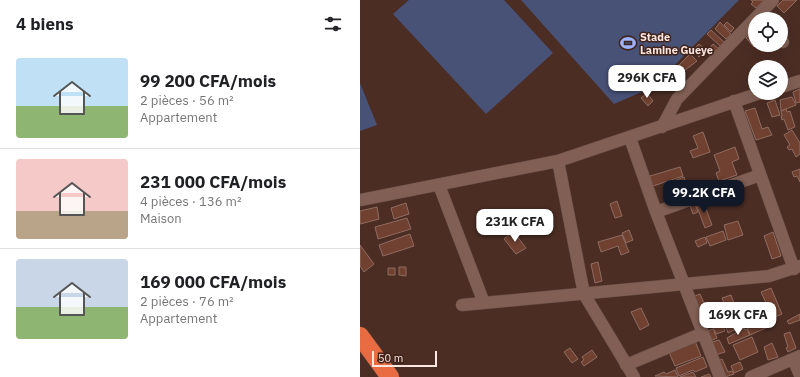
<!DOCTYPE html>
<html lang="fr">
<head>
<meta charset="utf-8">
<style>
	:root { --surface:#fff; --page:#f2f2f2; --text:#202124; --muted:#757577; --line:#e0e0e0; --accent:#111827 }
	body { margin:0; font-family:"IBM Plex Sans",sans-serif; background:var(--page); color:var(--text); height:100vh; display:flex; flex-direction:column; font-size:15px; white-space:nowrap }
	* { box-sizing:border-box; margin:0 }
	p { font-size:13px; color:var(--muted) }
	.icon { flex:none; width:22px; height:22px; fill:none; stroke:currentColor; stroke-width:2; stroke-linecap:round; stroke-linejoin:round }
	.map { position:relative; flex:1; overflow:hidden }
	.panel { display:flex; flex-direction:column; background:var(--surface); width:360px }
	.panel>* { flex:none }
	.buttons { position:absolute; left:388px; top:12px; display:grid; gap:8px }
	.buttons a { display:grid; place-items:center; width:40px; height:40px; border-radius:50%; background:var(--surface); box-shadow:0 4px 16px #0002; font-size:20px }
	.scale { position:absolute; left:12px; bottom:10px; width:65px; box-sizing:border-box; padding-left:4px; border:2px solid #fbe7e0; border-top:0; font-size:11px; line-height:14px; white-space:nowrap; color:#fbe7e0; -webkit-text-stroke:3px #40231a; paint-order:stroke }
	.price { position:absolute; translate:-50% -34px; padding:0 9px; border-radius:8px; background:#fff; color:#222; font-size:13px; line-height:26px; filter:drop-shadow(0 1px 2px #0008) }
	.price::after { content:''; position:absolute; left:50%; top:24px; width:12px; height:9px; margin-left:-6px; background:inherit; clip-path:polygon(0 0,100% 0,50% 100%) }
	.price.current { background:var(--accent); color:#fff }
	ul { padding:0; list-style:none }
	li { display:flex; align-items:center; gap:12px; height:100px; padding:0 16px }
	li+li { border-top:1px solid var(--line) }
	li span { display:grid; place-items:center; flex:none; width:112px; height:80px; border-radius:4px; color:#555 }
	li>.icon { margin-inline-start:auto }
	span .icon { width:48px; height:48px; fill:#fffc; stroke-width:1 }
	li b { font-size:17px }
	h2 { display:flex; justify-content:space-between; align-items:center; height:48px; padding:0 16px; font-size:17px }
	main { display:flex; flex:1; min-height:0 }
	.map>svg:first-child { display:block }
	.grass { fill:#485277 }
	.building { fill:#704131; stroke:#8f6c61 }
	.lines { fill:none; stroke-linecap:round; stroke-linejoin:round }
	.minor-casing { stroke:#654c43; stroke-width:13 }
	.highway-casing { stroke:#654c43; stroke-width:19 }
	.minor { stroke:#815f54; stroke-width:12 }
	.highway { stroke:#e86b41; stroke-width:18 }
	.labels { text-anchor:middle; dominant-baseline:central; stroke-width:3; stroke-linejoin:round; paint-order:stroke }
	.poi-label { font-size:11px; font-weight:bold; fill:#fbe7e0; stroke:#40231a; text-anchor:start }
</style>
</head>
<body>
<main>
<section class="panel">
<h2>4 biens<svg class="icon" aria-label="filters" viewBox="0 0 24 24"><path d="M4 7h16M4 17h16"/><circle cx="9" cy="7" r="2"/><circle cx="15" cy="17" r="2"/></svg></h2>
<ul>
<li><span style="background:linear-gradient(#bfe0f5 60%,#8fb573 0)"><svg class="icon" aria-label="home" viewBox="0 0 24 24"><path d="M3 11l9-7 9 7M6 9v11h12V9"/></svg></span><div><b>99 200 CFA/mois</b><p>2 pièces · 56 m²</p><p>Appartement</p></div></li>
<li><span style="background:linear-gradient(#f6c9c9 65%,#b9a48a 0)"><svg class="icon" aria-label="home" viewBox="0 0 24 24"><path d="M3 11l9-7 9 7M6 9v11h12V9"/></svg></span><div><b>231 000 CFA/mois</b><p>4 pièces · 136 m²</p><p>Maison</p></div></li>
<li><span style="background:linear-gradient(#c9d6e8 60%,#8fb573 0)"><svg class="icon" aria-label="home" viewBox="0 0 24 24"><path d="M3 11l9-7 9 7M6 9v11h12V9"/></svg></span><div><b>169 000 CFA/mois</b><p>2 pièces · 76 m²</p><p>Appartement</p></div></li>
</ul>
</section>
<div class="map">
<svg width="440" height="377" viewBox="0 0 440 377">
	<rect width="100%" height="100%" fill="#4b2d24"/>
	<path class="grass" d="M49,0H144L193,53L126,114L33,14Z
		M161,0H379L293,87L254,104Z
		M0,83L17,125L0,131Z"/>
	<path class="building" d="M391,0H404L396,8L391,4L393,2Z
		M423,0H437L424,13L417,6Z
		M360,22L371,34L366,39L355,29Z
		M367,22L374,28L371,32L364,25Z
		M395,29L396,45L394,47L386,38Z
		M351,30L364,42L360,46L347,34Z
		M339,44L345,49L339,57L333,50Z
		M353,44L359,49L351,57L346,52Z
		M330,54L337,61L324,71L319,65Z
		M317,66L321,70L312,80L307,75Z
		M440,89V102L436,103L433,92Z
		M287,93L293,101L288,106L281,98Z
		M432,97L436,105L421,111L420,100Z
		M415,100L420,115L412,117L407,103Z
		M395,108L402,129L408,127L412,135L396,140L385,111Z
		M426,109L427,112L430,111L435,127L428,130L424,119L422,120L421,116H422L421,111Z
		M432,130L440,143V154L436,157L432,149L429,150L427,147L430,145L424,135Z
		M343,132L350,152L333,158L330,151L338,148L333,136Z
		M375,147L379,159L372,162L377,175L359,181L356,173L360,171L354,155Z
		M320,167L323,176L293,186L290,176Z
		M440,169V182L437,176L434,177L432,172Z
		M324,177L329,192L319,196L314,181Z
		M257,201L262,216L255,218L250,204Z
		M343,201L352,225L345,228L336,204Z
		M46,203L49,214L34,219L31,208Z
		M335,204L338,212L333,214L330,206Z
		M17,207L19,219L0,224V211Z
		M47,218L51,229L18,239L15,227Z
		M378,221L383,235L368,240L364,225Z
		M269,230L273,240L266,243L262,233Z
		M153,231L166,248L156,254L144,239Z
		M363,231L366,240L350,246L346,237Z
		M413,232L421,256L412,259L404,236Z
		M50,234L54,246L23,256L19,245Z
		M262,235L269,252L261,255L258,246L241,252L238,242Z
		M345,237L347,243L338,247L335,241Z
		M0,245L14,264L4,272L0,266Z
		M238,262L242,281L235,283L231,264Z
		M39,267H46V276L39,275Z
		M28,268H35V275H28Z
		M411,288L422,314L413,318L401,292Z
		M340,294L351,319L342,323L332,297Z
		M371,295L377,311L368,314L362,298Z
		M356,303L359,314L354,316L350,305Z
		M350,305L353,313H350L347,306Z
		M281,308L289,325L280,330L271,312Z
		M379,311L381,316L371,320L369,315Z
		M440,314V320L429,324L427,321Z
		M359,317L365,331L356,334L350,320Z
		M381,317L385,325L368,333L365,324Z
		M404,319L408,327L390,335L387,327Z
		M384,328L385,330L387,329L390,335L369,344L367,338Z
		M353,329L357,338L350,341L346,332Z
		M430,332L436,348L428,352L426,348L428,347L424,334Z
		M392,337L398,352L380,360L373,345Z
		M359,340L365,352L355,355L352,342Z
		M335,341L341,356L315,366L309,352Z
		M412,343L418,357L408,360L404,347Z
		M210,348L218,359L212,363L204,352Z
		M232,350L237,357L224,366L221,362L224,360L222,357Z
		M343,357L347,367L335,372L333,370L319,376L316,368Z
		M362,359L368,372L372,371L374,374L365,377L358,361Z
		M380,362L383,369L374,373L371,366Z
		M315,370L318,377L295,376L304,372L306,374Z
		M333,372L336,377H320Z
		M349,374L351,377H341Z"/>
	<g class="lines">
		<defs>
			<path id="minor" d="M421,40L423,42
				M421,87L440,81
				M374,101L434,269
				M302,127L317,99L413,0
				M270,138L296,212L360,377
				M198,161L224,294L274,377
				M79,185L124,303
				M0,200L198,161L400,93
				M296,212L400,175
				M102,305L409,276L440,266
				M433,359L440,375
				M266,365L343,333
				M391,377L440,356"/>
			<path id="highway" d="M0,336L30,377"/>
		</defs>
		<use href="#minor" class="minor-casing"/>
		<use href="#highway" class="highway-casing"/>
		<use href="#minor" class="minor"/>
		<use href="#highway" class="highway"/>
	</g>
	<defs>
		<symbol id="stadium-bare" viewBox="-9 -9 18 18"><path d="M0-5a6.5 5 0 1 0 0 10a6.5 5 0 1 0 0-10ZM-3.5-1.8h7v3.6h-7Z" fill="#9eb3fd" stroke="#40231a" stroke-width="2.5" paint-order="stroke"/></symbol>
	</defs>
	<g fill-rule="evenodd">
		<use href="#stadium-bare" x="257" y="32" width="22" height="22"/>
	</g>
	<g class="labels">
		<g class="poi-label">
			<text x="280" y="37">Stade<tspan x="280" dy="13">Lamine Gueye</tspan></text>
		</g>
	</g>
</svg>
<div class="buttons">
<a><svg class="icon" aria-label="locate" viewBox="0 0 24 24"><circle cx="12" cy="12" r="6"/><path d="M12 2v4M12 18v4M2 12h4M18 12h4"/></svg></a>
<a><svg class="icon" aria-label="layers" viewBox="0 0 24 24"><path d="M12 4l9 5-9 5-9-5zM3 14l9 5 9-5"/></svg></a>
</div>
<div class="scale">50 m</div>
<b class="price" style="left:287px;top:99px">296K CFA</b>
<b class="price current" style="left:344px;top:214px">99.2K CFA</b>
<b class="price" style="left:155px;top:243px">231K CFA</b>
<b class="price" style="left:378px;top:336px">169K CFA</b>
</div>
</main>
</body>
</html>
